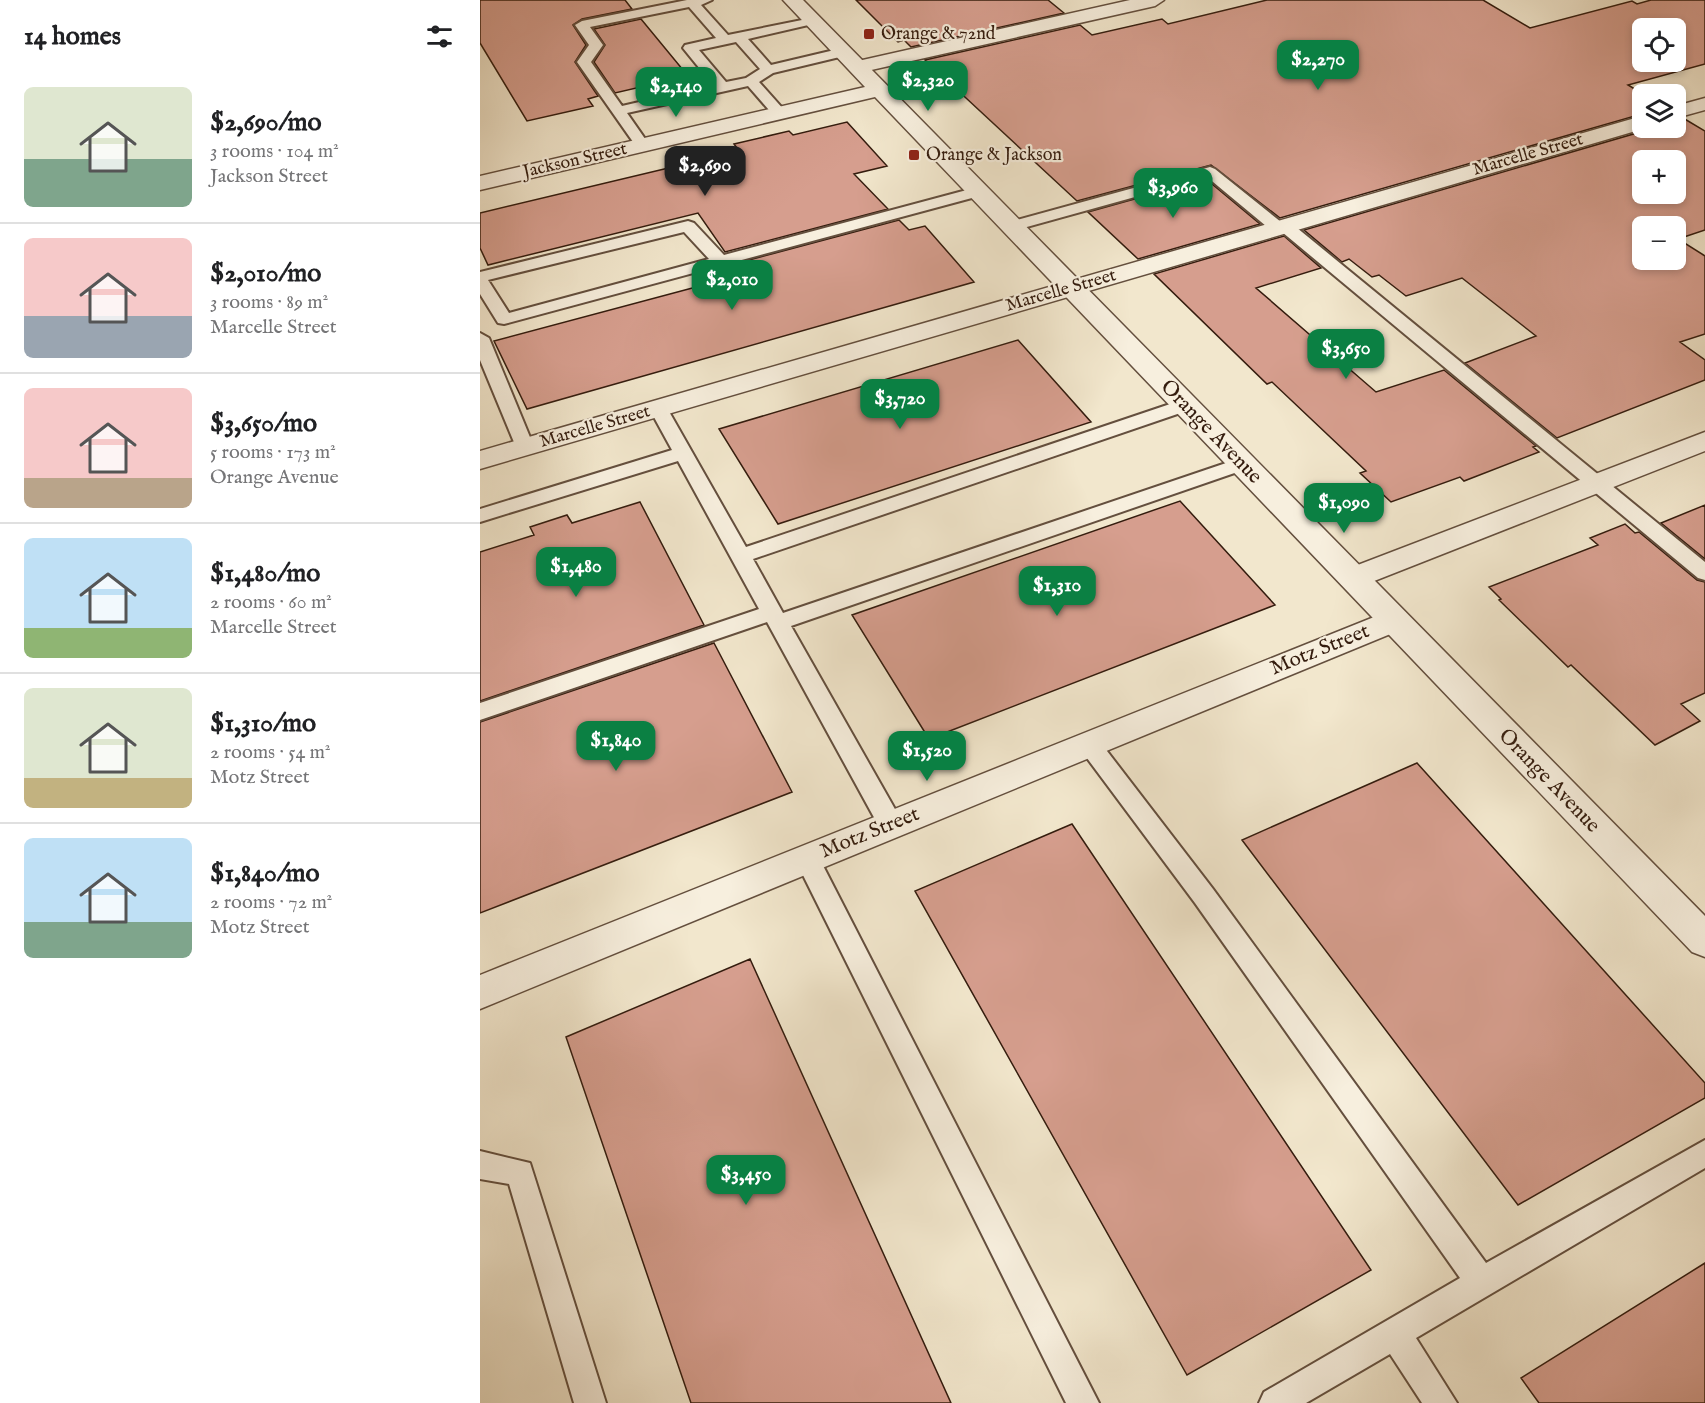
<!DOCTYPE html>
<html lang="en">
<head>
<meta charset="utf-8">
<style>
	:root { --surface:#fff; --page:#f2f2f2; --text:#202124; --muted:#757577; --line:#e0e0e0; --accent:#0b8043 }
	body { margin:0; font-family:"IM FELL English",serif; background:var(--page); color:var(--text); height:100vh; display:flex; flex-direction:column; font-size:22px; white-space:nowrap }
	* { box-sizing:border-box; margin:0 }
	p { font-size:20px; color:var(--muted) }
	.icon { flex:none; width:33px; height:33px; fill:none; stroke:currentColor; stroke-width:2; stroke-linecap:round; stroke-linejoin:round }
	.map { position:relative; flex:1; overflow:hidden }
	.details { display:flex; flex-direction:column; background:var(--surface); width:480px }
	.details>* { flex:none }
	.fabs { position:absolute; left:1152px; top:18px; display:grid; gap:12px }
	.fabs a { display:grid; place-items:center; width:54px; height:54px; border-radius:9px; background:var(--surface); box-shadow:0 3px 9px #0003; font-size:30px }
	.price { position:absolute; translate:-50% -51px; padding:0 14px; border-radius:12px; background:var(--accent); color:#fff; font-size:20px; line-height:39px; filter:drop-shadow(0 2px 3px #0008) }
	.price::after { content:''; position:absolute; left:50%; top:36px; width:18px; height:14px; margin-left:-9px; background:inherit; clip-path:polygon(0 0,100% 0,50% 100%) }
	.price.selected { background:#222; color:#fff }
	ul { padding:0; list-style:none }
	li { display:flex; align-items:center; gap:18px; height:150px; padding:0 24px }
	li+li { border-top:2px solid var(--line) }
	li span { display:grid; place-items:center; flex:none; width:168px; height:120px; border-radius:9px; color:#555 }
	li>.icon { margin-inline-start:auto }
	span .icon { width:72px; height:72px; fill:#fffc; stroke-width:1 }
	li b { font-size:26px }
	h2 { display:flex; justify-content:space-between; align-items:center; height:72px; padding:0 24px; font-size:26px }
	main { display:flex; flex:1; min-height:0 }
	.map>svg:first-child { display:block }
	.building { fill:#d69e8e; stroke:#341c0e; stroke-width:1.5; fill-rule:evenodd }
	.lines { fill:none; stroke-linecap:round; stroke-linejoin:round }
	.service-casing { stroke:#644f3e; stroke-width:4 }
	.minor-casing { stroke:#644f3e; stroke-width:3 }
	.tertiary-casing { stroke:#644f3e; stroke-width:3 }
	.service { fill:#f7efde; fill-rule:evenodd }
	.minor { fill:#f7efde; fill-rule:evenodd }
	.tertiary { fill:#f7efde; fill-rule:evenodd }
	.poi-dot { fill:#8f2418; stroke:#f7efde; stroke-width:2 }
	.labels { text-anchor:middle; dominant-baseline:central; stroke-width:4.5; stroke-linejoin:round; paint-order:stroke }
	.far-poi-label { font-size:18px; fill:#341c0e; stroke:#f7efde; text-anchor:start }
	.far-street-label { font-size:18px; fill:#341c0e; stroke:#f7efde }
	.street-label { font-size:21px; fill:#341c0e; stroke:#f7efde }
</style>
</head>
<body>
<main>
<section class="details">
<h2>14 homes<svg class="icon" aria-label="filters" viewBox="0 0 24 24"><path d="M4 7h16M4 17h16"/><circle cx="9" cy="7" r="2"/><circle cx="15" cy="17" r="2"/></svg></h2>
<ul>
<li><span style="background:linear-gradient(#dfe7d0 60%,#7fa58c 0)"><svg class="icon" aria-label="home" viewBox="0 0 24 24"><path d="M3 11l9-7 9 7M6 9v11h12V9"/></svg></span><div><b>$2,690/mo</b><p>3 rooms · 104 m²</p><p>Jackson Street</p></div></li>
<li><span style="background:linear-gradient(#f6c9c9 65%,#9aa5b1 0)"><svg class="icon" aria-label="home" viewBox="0 0 24 24"><path d="M3 11l9-7 9 7M6 9v11h12V9"/></svg></span><div><b>$2,010/mo</b><p>3 rooms · 89 m²</p><p>Marcelle Street</p></div></li>
<li><span style="background:linear-gradient(#f6c9c9 75%,#b9a48a 0)"><svg class="icon" aria-label="home" viewBox="0 0 24 24"><path d="M3 11l9-7 9 7M6 9v11h12V9"/></svg></span><div><b>$3,650/mo</b><p>5 rooms · 173 m²</p><p>Orange Avenue</p></div></li>
<li><span style="background:linear-gradient(#bfe0f5 75%,#8fb573 0)"><svg class="icon" aria-label="home" viewBox="0 0 24 24"><path d="M3 11l9-7 9 7M6 9v11h12V9"/></svg></span><div><b>$1,480/mo</b><p>2 rooms · 60 m²</p><p>Marcelle Street</p></div></li>
<li><span style="background:linear-gradient(#dfe7d0 75%,#c2b280 0)"><svg class="icon" aria-label="home" viewBox="0 0 24 24"><path d="M3 11l9-7 9 7M6 9v11h12V9"/></svg></span><div><b>$1,310/mo</b><p>2 rooms · 54 m²</p><p>Motz Street</p></div></li>
<li><span style="background:linear-gradient(#bfe0f5 70%,#7fa58c 0)"><svg class="icon" aria-label="home" viewBox="0 0 24 24"><path d="M3 11l9-7 9 7M6 9v11h12V9"/></svg></span><div><b>$1,840/mo</b><p>2 rooms · 72 m²</p><p>Motz Street</p></div></li>
</ul>
</section>
<div class="map">
<svg width="1225" height="1403" viewBox="0 0 1225 1403">
	<rect width="100%" height="100%" fill="#f2e7cd"/>
	<filter id="stains"><feTurbulence type="fractalNoise" baseFrequency=".00333" numOctaves="4"/><feColorMatrix values="0 0 0 0 .2 0 0 0 0 .09 0 0 0 0 .02 0 0 0 .5 -.17"/></filter>
	<radialGradient id="worn" r=".72"><stop offset=".6" stop-color="#630" stop-opacity="0"/><stop offset="1" stop-color="#630" stop-opacity=".3"/></radialGradient>
	<path class="building" d="M0,0H145L152,9L102,19L93,25L106,45L95,62L118,96L108,99L113,106L47,121L0,43Z
		M376,0H568L584,13L431,47L424,40L418,42Z
		M787,0H1003L1050,28L1152,1L1157,4L1171,0H1225V64L1148,85L1163,94L1162,114L800,218L731,165L597,201L445,60L600,25L612,35L682,19L688,24ZM1162,28H1196V62H1162Z
		M161,19L208,76L135,93L114,62L125,45L114,29Z
		M1203,118L1225,131V230L1198,239L1225,256V334L1200,342L1225,360V380L1077,438L985,363L1056,336L982,278L926,296L899,275L892,277L869,259L862,262L824,230L1167,130L1168,128H1196V120ZM1162,160H1196V194H1162ZM1162,226H1196V260H1162Z
		M367,122L407,166L374,174L408,209L245,252L218,213L8,265L0,248V213L201,165L199,162L257,148L254,144L309,131L313,135Z
		M726,179L780,224L658,259L608,212Z
		M419,220L429,230L445,226L494,282L47,409L14,341L261,275L254,264Z
		M804,236L841,268L776,288L896,392L964,370L1056,446L1053,447L1059,452L984,481L980,477L911,502L880,473L886,471L792,382L787,384L674,274Z
		M538,340L611,422L298,524L239,429Z
		M700,501L795,605L449,739L372,615Z
		M160,502L224,625L0,701V552L54,535L50,527L87,515L92,523Z
		M1225,505V559L1181,523Z
		M1145,524L1155,533L1159,532L1217,580L1225,582V693L1201,704L1220,721L1175,745L1091,665L1088,667L1019,600L1021,599L1009,587L1118,545L1110,538Z
		M234,643L312,792L0,913V722Z
		M937,763L1225,1083V1098L1038,1205L762,840Z
		M592,824L891,1270L707,1375L435,891Z
		M270,959L471,1403H211L86,1037Z
		M1225,1263V1403H1059L1041,1378Z"/>
	<g class="lines">
		<defs>
			<path id="service" d="M207,0H232L221,5L248,35L337,17V23L268,39L291,65L363,48L370,52L368,55L293,73L279,82L305,111L307,114L305,117H295L268,86L147,113L170,146L168,149H158L97,62L109,45L95,25L102,21ZM209,7L236,38L205,45L203,48L233,85L142,106L111,62L123,45L110,27ZM256,42L280,69L266,78L246,82L219,50Z
				M730,167L735,169L801,222L811,223L1225,562V580L1218,578L802,232L792,231L727,177L532,231L524,226L526,223Z
				M498,187L506,192L503,195L24,324L18,323L0,294V272L208,221L214,223L244,255ZM204,232L229,259L29,313L8,280Z
				M0,333L9,338L54,447L52,451H38L36,447L0,360Z
				M705,399L714,405L712,409L273,559L303,613L755,460H769L772,464L769,468L311,626L420,818L423,825L420,832L411,835L402,832L287,622L0,720V703L279,609L198,461L0,522V509L192,450L169,408L171,404L178,402L187,408L266,547Z
				M609,735L617,738L733,889L1006,1263L1225,1140V1168L936,1338L977,1403H942L910,1354L826,1403H779L784,1392L980,1278L715,903L601,750L597,744L601,738Z
				M327,849L336,852L619,1403H586L315,859L318,852Z
				M0,1151L50,1163L126,1403H94L29,1184L0,1179Z"/>
			<path id="minor" d="M650,0H684L675,6L378,73L371,71L368,67L371,63L378,61Z
				M1225,98V110L1196,118V106Z
				M1162,116V128H1166L0,469V451Z
				M1225,432V451L884,585L873,588L862,585L858,578L862,571Z
				M914,609L925,612L930,620L925,628L0,1009V975Z"/>
			<path id="tertiary" d="M303,0H323L1225,916V957L1212,952L395,97L0,190V176L385,87Z"/>
		</defs>
		<use href="#service" class="service-casing"/>
		<use href="#minor" class="minor-casing"/>
		<use href="#tertiary" class="tertiary-casing"/>
		<use href="#service" class="service"/>
		<use href="#minor" class="minor"/>
		<use href="#tertiary" class="tertiary"/>
	</g>
	<g class="poi-dot">
		<rect x="383" y="28" width="12" height="12" rx="3"/>
		<rect x="428" y="149" width="12" height="12" rx="3"/>
	</g>
	<g class="labels">
		<g class="far-poi-label">
			<text x="401" y="34">Orange &amp; 72nd</text>
			<text x="446" y="155">Orange &amp; Jackson</text>
		</g>
		<g class="far-street-label">
			<text transform="translate(1048 155) rotate(-16)">Marcelle Street</text>
			<text transform="translate(95 161) rotate(-13)">Jackson Street</text>
			<text transform="translate(581 291) rotate(-16)">Marcelle Street</text>
			<text transform="translate(115 427) rotate(-16)">Marcelle Street</text>
		</g>
		<g class="street-label">
			<text transform="translate(731 432) rotate(46)">Orange Avenue</text>
			<text transform="translate(840 650) rotate(-22)">Motz Street</text>
			<text transform="translate(1069 781) rotate(46)">Orange Avenue</text>
			<text transform="translate(390 833) rotate(-22)">Motz Street</text>
		</g>
	</g>
	<rect width="100%" height="100%" filter="url(#stains)"/>
	<rect width="100%" height="100%" fill="url(#worn)"/>
</svg>
<div class="fabs">
<a><svg class="icon" aria-label="locate" viewBox="0 0 24 24"><circle cx="12" cy="12" r="6"/><path d="M12 2v4M12 18v4M2 12h4M18 12h4"/></svg></a>
<a><svg class="icon" aria-label="layers" viewBox="0 0 24 24"><path d="M12 4l9 5-9 5-9-5zM3 14l9 5 9-5"/></svg></a>
<a>+</a>
<a>−</a>
</div>
<b class="price" style="left:838px;top:91px">$2,270</b>
<b class="price" style="left:448px;top:112px">$2,320</b>
<b class="price" style="left:196px;top:118px">$2,140</b>
<b class="price selected" style="left:225px;top:197px">$2,690</b>
<b class="price" style="left:693px;top:219px">$3,960</b>
<b class="price" style="left:252px;top:311px">$2,010</b>
<b class="price" style="left:866px;top:380px">$3,650</b>
<b class="price" style="left:420px;top:430px">$3,720</b>
<b class="price" style="left:864px;top:534px">$1,090</b>
<b class="price" style="left:96px;top:598px">$1,480</b>
<b class="price" style="left:577px;top:617px">$1,310</b>
<b class="price" style="left:136px;top:772px">$1,840</b>
<b class="price" style="left:447px;top:782px">$1,520</b>
<b class="price" style="left:266px;top:1206px">$3,450</b>
</div>
</main>
</body>
</html>
